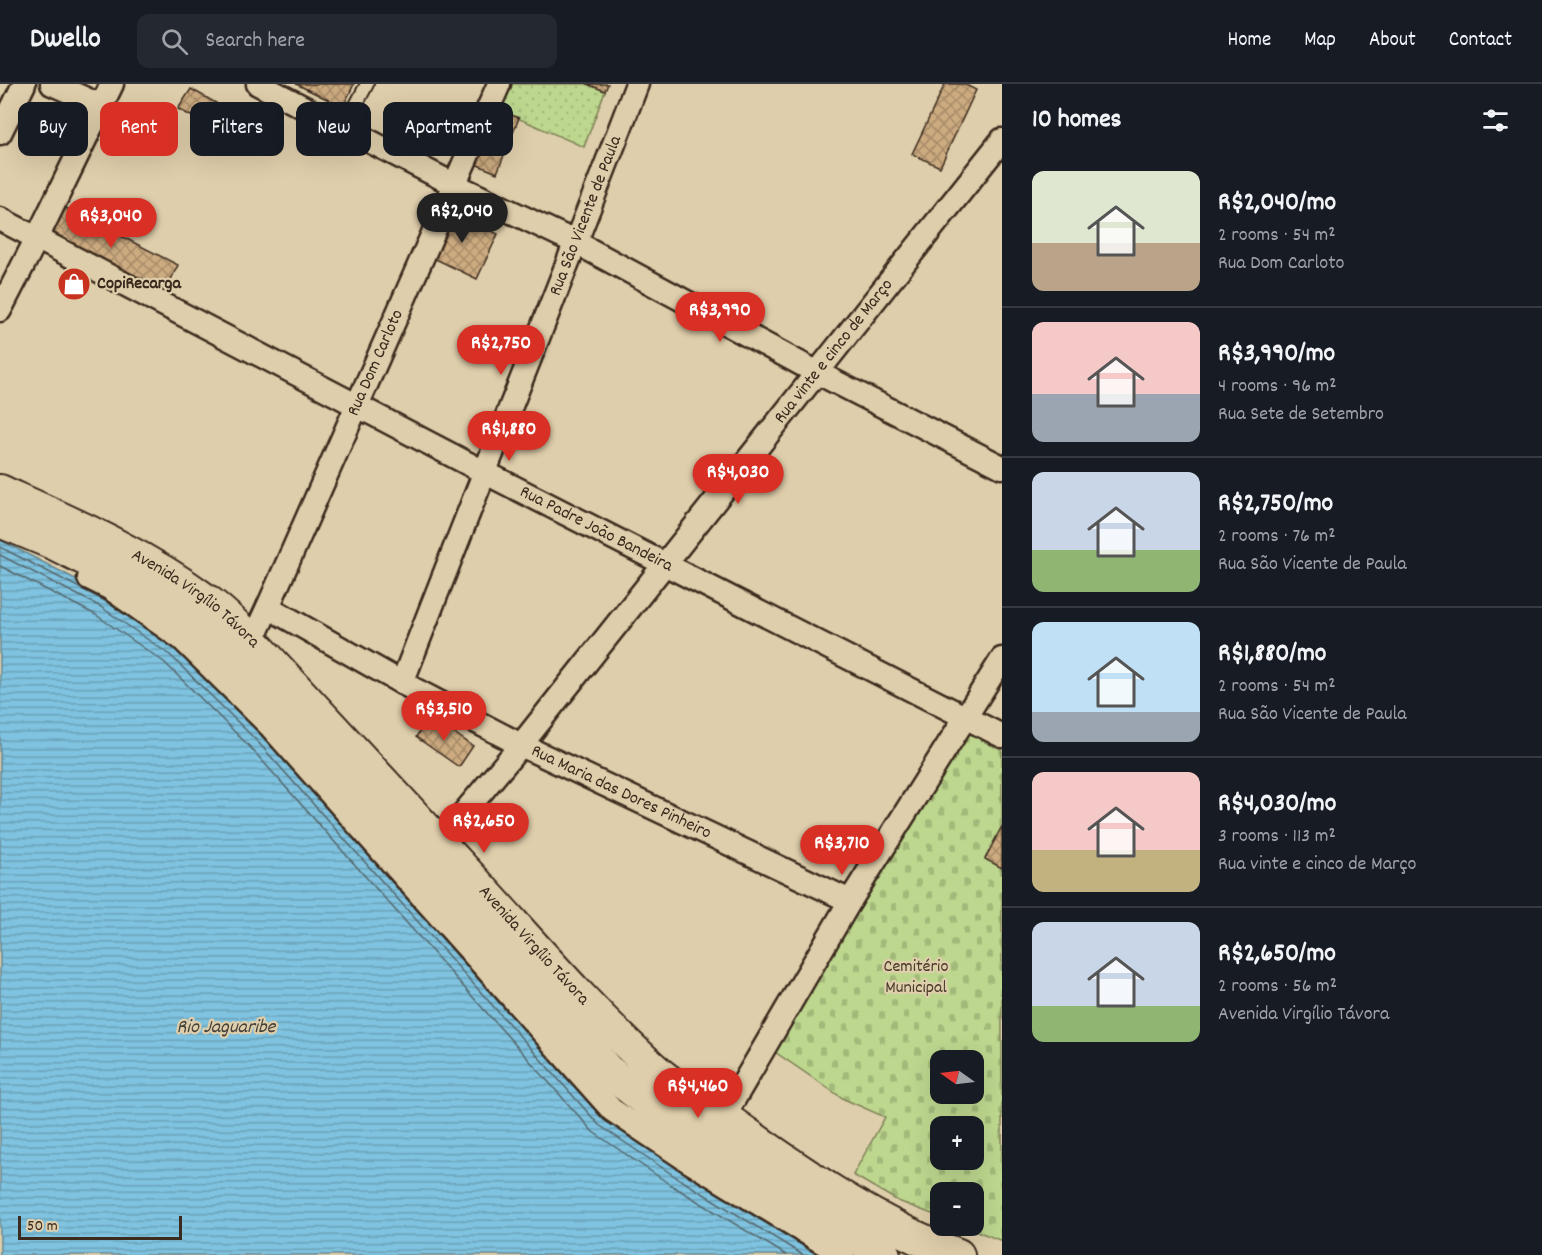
<!DOCTYPE html>
<html lang="en">
<head>
<meta charset="utf-8">
<style>
	:root { --surface:#171b24; --page:#242831; --text:#f1f3f6; --muted:#9ea1a6; --line:#363941; --accent:#d93025 }
	body { margin:0; font-family:Dekko,sans-serif; background:var(--page); color:var(--text); height:100vh; display:flex; flex-direction:column; font-size:22px; white-space:nowrap }
	* { box-sizing:border-box; margin:0 }
	p { font-size:20px; color:var(--muted) }
	.icon { flex:none; width:33px; height:33px; fill:none; stroke:currentColor; stroke-width:2; stroke-linecap:round; stroke-linejoin:round }
	.map { position:relative; flex:1; overflow:hidden }
	.details { display:flex; flex-direction:column; background:var(--surface); width:540px }
	.details>* { flex:none }
	.hud { position:absolute; left:18px; top:18px; width:570px; height:54px; display:flex; gap:12px }
	.needle { width:39px; rotate:284deg }
	.fabs { position:absolute; left:930px; top:966px; display:grid; gap:12px }
	.fabs a { display:grid; place-items:center; width:54px; height:54px; border-radius:12px; background:var(--surface); box-shadow:0 6px 24px #0002; font-size:30px }
	.scale { position:absolute; left:18px; bottom:15px; width:164px; box-sizing:border-box; padding-left:6px; border:3px solid #3b2a1e; border-top:0; font-size:16px; line-height:21px; white-space:nowrap; color:#3b2a1e; -webkit-text-stroke:4px #dfceab; paint-order:stroke }
	.price { position:absolute; translate:-50% -51px; padding:0 14px; border-radius:21px; background:var(--accent); color:#fff; font-size:20px; line-height:39px; filter:drop-shadow(0 2px 3px #0008) }
	.price::after { content:''; position:absolute; left:50%; top:36px; width:18px; height:14px; margin-left:-9px; background:inherit; clip-path:polygon(0 0,100% 0,50% 100%) }
	.price.current { background:#222; color:#fff }
	ul { padding:0; list-style:none }
	li { display:flex; align-items:center; gap:18px; height:150px; padding:0 30px }
	li+li { border-top:2px solid var(--line) }
	li span { display:grid; place-items:center; flex:none; width:168px; height:120px; border-radius:12px; color:#555 }
	li>.icon { margin-inline-start:auto }
	span .icon { width:72px; height:72px; fill:#fffc; stroke-width:1 }
	li b { font-size:26px }
	h2 { display:flex; justify-content:space-between; align-items:center; height:72px; padding:0 30px; font-size:26px }
	.tag { padding:0 21px; border-radius:12px; background:var(--surface); box-shadow:0 6px 24px #0002; font-size:21px; line-height:54px }
	.tag.current { background:var(--accent); color:#fff }
	header { display:flex; align-items:center; gap:36px; box-sizing:border-box; height:84px; padding:0 30px; background:var(--surface); border-bottom:2px solid var(--line) }
	header strong { font-size:28px }
	nav { display:flex; gap:33px; margin-inline-start:auto; font-size:21px }
	.search { width:420px; height:54px; background:var(--page); display:flex; align-items:center; gap:15px; box-sizing:border-box; padding:0 21px; border-radius:12px; color:var(--muted); font-size:22px }
	main { display:flex; flex:1; min-height:0 }
	.map>svg:first-child { display:block }
	.grass { fill:url(#grass-dots); stroke:#7c8056; stroke-width:1.5 }
	.cemetery { fill:url(#cemetery-stones); stroke:#7c8056; stroke-width:1.5; fill-rule:evenodd }
	.water { fill:url(#water-rules); stroke:#648692; stroke-width:1.5 }
	.lines { fill:none; stroke-linecap:round; stroke-linejoin:round }
	.shore { stroke:#56676c; stroke-width:1.5 }
	.building { fill:url(#building-cross-hatch); stroke:#3b2a1e; stroke-width:1.5 }
	.lane-casing { stroke:#3b2a1e; stroke-width:16 }
	.street-casing { stroke:#3b2a1e; stroke-width:27 }
	.secondary-casing { stroke:#3b2a1e; stroke-width:36 }
	.lane { stroke:#dfceab; stroke-width:12 }
	.street { stroke:#dfceab; stroke-width:22 }
	.secondary { stroke:#dfceab; stroke-width:32 }
	.labels { text-anchor:middle; dominant-baseline:central; stroke-width:4.5; stroke-linejoin:round; paint-order:stroke }
	.street-label { font-size:18px; fill:#3b2a1e; stroke:#dfceab }
	.poi-label { font-size:18px; font-weight:bold; fill:#3b2a1e; stroke:#dfceab; text-anchor:start }
	.park-label { font-size:18px; fill:#483b29; stroke:#dfceab }
	.water-label { font-size:20px; font-style:italic; fill:#45413b; stroke:#dfceab }
</style>
</head>
<body>
<header>
<strong>Dwello</strong>
<div class="search"><svg class="icon" aria-label="search" viewBox="0 0 24 24"><circle cx="10" cy="10" r="6"/><path d="M15 15l6 6"/></svg>Search here</div>
<nav><a>Home</a><a>Map</a><a>About</a><a>Contact</a></nav>
</header>
<main>
<div class="map">
<svg width="1002" height="1171" viewBox="0 0 1002 1171">
	<defs>
		<pattern id="grass-dots" width="8" height="8" patternUnits="userSpaceOnUse" patternTransform="scale(1.5)"><rect width="8" height="8" fill="#bdd78e"/><path d="M2 2h.1M6 6h.1" fill="none" stroke="#a3b97a" stroke-width="1.8" stroke-linecap="round"/></pattern>
		<pattern id="cemetery-stones" width="16" height="16" patternUnits="userSpaceOnUse" patternTransform="scale(1.5)"><rect width="16" height="16" fill="#bdd78e"/><path d="M2 7V4a2 2 0 0 1 4 0v3zM10 15v-3a2 2 0 0 1 4 0v3z" fill="#a3b97a"/></pattern>
		<pattern id="water-rules" width="6" height="5" patternUnits="userSpaceOnUse" patternTransform="scale(1.5)"><rect width="6" height="5" fill="#7fc3e0"/><path d="M0 2.5h6" fill="none" stroke="#699fb5"/></pattern>
		<pattern id="building-cross-hatch" width="8" height="8" patternUnits="userSpaceOnUse" patternTransform="scale(1.5)"><rect width="8" height="8" fill="#ccab80"/><path d="M0 0l8 8M0 8l8-8" fill="none" stroke="#a78b68"/></pattern>
	</defs>
	<rect width="100%" height="100%" fill="#dfceab"/>
	<filter id="ink" filterUnits="userSpaceOnUse"><feTurbulence type="fractalNoise" baseFrequency=".0167" numOctaves="2"/><feDisplacementMap in="SourceGraphic" scale="12" xChannelSelector="R" yChannelSelector="G"/><feConvolveMatrix kernelMatrix="1 2 1 2 8 2 1 2 1" color-interpolation-filters="sRGB"/></filter>
	<g filter="url(#ink)">
		<path class="grass" d="M507,0H587L605,7L584,63L497,25Z"/>
		<path class="cemetery" d="M966,648L982,654L1002,664V1157L964,1142H974V1108H940V1133L898,1117L853,1091L885,1033L844,1015L772,966ZM940,976H974V1010H940ZM940,1042H974V1076H940Z"/>
		<path class="water" d="M0,456L108,512L179,560L266,648L609,1032L829,1171H0Z"/>
		<g class="lines">
			<path class="shore" d="M0,463L105,517L142,542
				M0,471L101,523L170,571L257,657L599,1041L676,1093L803,1171
				M0,482L96,531L164,578L250,663L593,1048L671,1101L786,1171
				M709,1104L818,1171"/>
		</g>
		<path class="building" d="M296,0H354L343,23Z
			M587,0H608L605,7Z
			M945,0H964L976,6L940,83L912,70Z
			M191,5L216,19L204,39L178,25Z
			M497,25L519,34L497,89L473,79Z
			M58,120L178,181L164,210L44,149Z
			M447,125L498,150L477,195L425,170Z
			M429,632L473,662L459,683L416,653Z
			M1002,742V784L985,775Z"/>
		<g class="lines">
			<defs>
				<path id="lane" d="M344,44L367,0"/>
				<g id="street">
					<path d="M52,0L102,22"/>
					<path d="M258,0L455,101L577,159L816,288L1002,383"/>
					<path d="M0,49L24,0"/>
					<path id="s1" d="M0,135L484,388L1002,652"/>
					<path d="M0,226L37,154L112,0"/>
					<path d="M89,494L111,505L182,555L270,642L612,1026L687,1076L843,1171"/>
					<path id="s2" d="M268,523L402,599L521,661L850,817"/>
					<path id="s3" d="M244,568L252,557L268,523L499,0"/>
					<path id="s4" d="M402,599C479,399 561,200 637,0"/>
					<path id="s5" d="M430,769L521,661L1002,56"/>
					<path d="M716,1046L850,817L1002,575"/>
				</g>
				<g id="secondary">
					<path id="s6" d="M0,407C71,439 144,470 207,517C223,528 237,543 252,557C324,634 396,712 468,790C529,856 588,926 655,986C679,1007 707,1022 733,1040C803,1090 877,1141 958,1171"/>
					<path d="M0,437L55,460L107,486L149,509L194,539L237,578L421,778L607,986L670,1036L884,1171"/>
				</g>
			</defs>
			<use href="#lane" class="lane-casing"/>
			<use href="#street" class="street-casing"/>
			<use href="#secondary" class="secondary-casing"/>
			<use href="#lane" class="lane"/>
			<use href="#street" class="street"/>
			<use href="#secondary" class="secondary"/>
		</g>
	</g>
	<defs>
		<symbol id="shop-disc" viewBox="-11 -11 22 22"><circle r="9.5" fill="#c8321e" stroke="#dfceab"/><path d="M-5-2.5h2.3a2.7 3.5 0 0 1 5.4 0H5L5.5 6h-11ZM-1.5-2.5h3a1.5 2.3 0 0 0-3 0Z" fill="#fff"/></symbol>
	</defs>
	<g fill-rule="evenodd">
		<use href="#shop-disc" x="55" y="181" width="38" height="38"/>
	</g>
	<g class="labels">
		<g class="street-label">
			<text stroke="none"><textPath href="#s4" startOffset="502">Rua São Vicente de Paula</textPath></text>
			<text stroke="none"><textPath href="#s5" startOffset="644">Rua vinte e cinco de Março</textPath></text>
			<text stroke="none"><textPath href="#s3" startOffset="318">Rua Dom Carloto</textPath></text>
			<text stroke="none"><textPath href="#s1" startOffset="672">Rua Padre João Bandeira</textPath></text>
			<text stroke="none"><textPath href="#s6" startOffset="224">Avenida Virgílio Távora</textPath></text>
			<text stroke="none"><textPath href="#s2" startOffset="399">Rua Maria das Dores Pinheiro</textPath></text>
			<text stroke="none"><textPath href="#s6" startOffset="710">Avenida Virgílio Távora</textPath></text>
		</g>
		<g class="poi-label">
			<text x="97" y="200">CopiRecarga</text>
		</g>
		<g class="park-label">
			<text x="916" y="883">Cemitério<tspan x="916" dy="21">Municipal</tspan></text>
		</g>
		<g class="water-label">
			<text x="226" y="944">Rio Jaguaribe</text>
		</g>
	</g>
</svg>
<div class="fabs">
<a><svg class="needle" viewBox="-14 -14 28 28"><path d="M0-13l5 13h-10z" fill="#e53935"/><path d="M0 13l5-13h-10z" fill="#9ea1a6"/></svg></a>
<a>+</a>
<a>−</a>
</div>
<div class="scale">50 m</div>
<b class="price current" style="left:462px;top:160px">R$2,040</b>
<b class="price" style="left:111px;top:165px">R$3,040</b>
<b class="price" style="left:720px;top:259px">R$3,990</b>
<b class="price" style="left:501px;top:292px">R$2,750</b>
<b class="price" style="left:509px;top:378px">R$1,880</b>
<b class="price" style="left:738px;top:421px">R$4,030</b>
<b class="price" style="left:444px;top:658px">R$3,510</b>
<b class="price" style="left:484px;top:770px">R$2,650</b>
<b class="price" style="left:842px;top:792px">R$3,710</b>
<b class="price" style="left:698px;top:1035px">R$4,460</b>
<div class="hud">
<a class="tag">Buy</a>
<a class="tag current">Rent</a>
<a class="tag">Filters</a>
<a class="tag">New</a>
<a class="tag">Apartment</a>
</div>
</div>
<section class="details">
<h2>10 homes<svg class="icon" aria-label="filters" viewBox="0 0 24 24"><path d="M4 7h16M4 17h16"/><circle cx="9" cy="7" r="2"/><circle cx="15" cy="17" r="2"/></svg></h2>
<ul>
<li><span style="background:linear-gradient(#dfe7d0 60%,#b9a48a 0)"><svg class="icon" aria-label="home" viewBox="0 0 24 24"><path d="M3 11l9-7 9 7M6 9v11h12V9"/></svg></span><div><b>R$2,040/mo</b><p>2 rooms · 54 m²</p><p>Rua Dom Carloto</p></div></li>
<li><span style="background:linear-gradient(#f6c9c9 60%,#9aa5b1 0)"><svg class="icon" aria-label="home" viewBox="0 0 24 24"><path d="M3 11l9-7 9 7M6 9v11h12V9"/></svg></span><div><b>R$3,990/mo</b><p>4 rooms · 96 m²</p><p>Rua Sete de Setembro</p></div></li>
<li><span style="background:linear-gradient(#c9d6e8 65%,#8fb573 0)"><svg class="icon" aria-label="home" viewBox="0 0 24 24"><path d="M3 11l9-7 9 7M6 9v11h12V9"/></svg></span><div><b>R$2,750/mo</b><p>2 rooms · 76 m²</p><p>Rua São Vicente de Paula</p></div></li>
<li><span style="background:linear-gradient(#bfe0f5 75%,#9aa5b1 0)"><svg class="icon" aria-label="home" viewBox="0 0 24 24"><path d="M3 11l9-7 9 7M6 9v11h12V9"/></svg></span><div><b>R$1,880/mo</b><p>2 rooms · 54 m²</p><p>Rua São Vicente de Paula</p></div></li>
<li><span style="background:linear-gradient(#f6c9c9 65%,#c2b280 0)"><svg class="icon" aria-label="home" viewBox="0 0 24 24"><path d="M3 11l9-7 9 7M6 9v11h12V9"/></svg></span><div><b>R$4,030/mo</b><p>3 rooms · 113 m²</p><p>Rua vinte e cinco de Março</p></div></li>
<li><span style="background:linear-gradient(#c9d6e8 70%,#8fb573 0)"><svg class="icon" aria-label="home" viewBox="0 0 24 24"><path d="M3 11l9-7 9 7M6 9v11h12V9"/></svg></span><div><b>R$2,650/mo</b><p>2 rooms · 56 m²</p><p>Avenida Virgílio Távora</p></div></li>
</ul>
</section>
</main>
</body>
</html>
